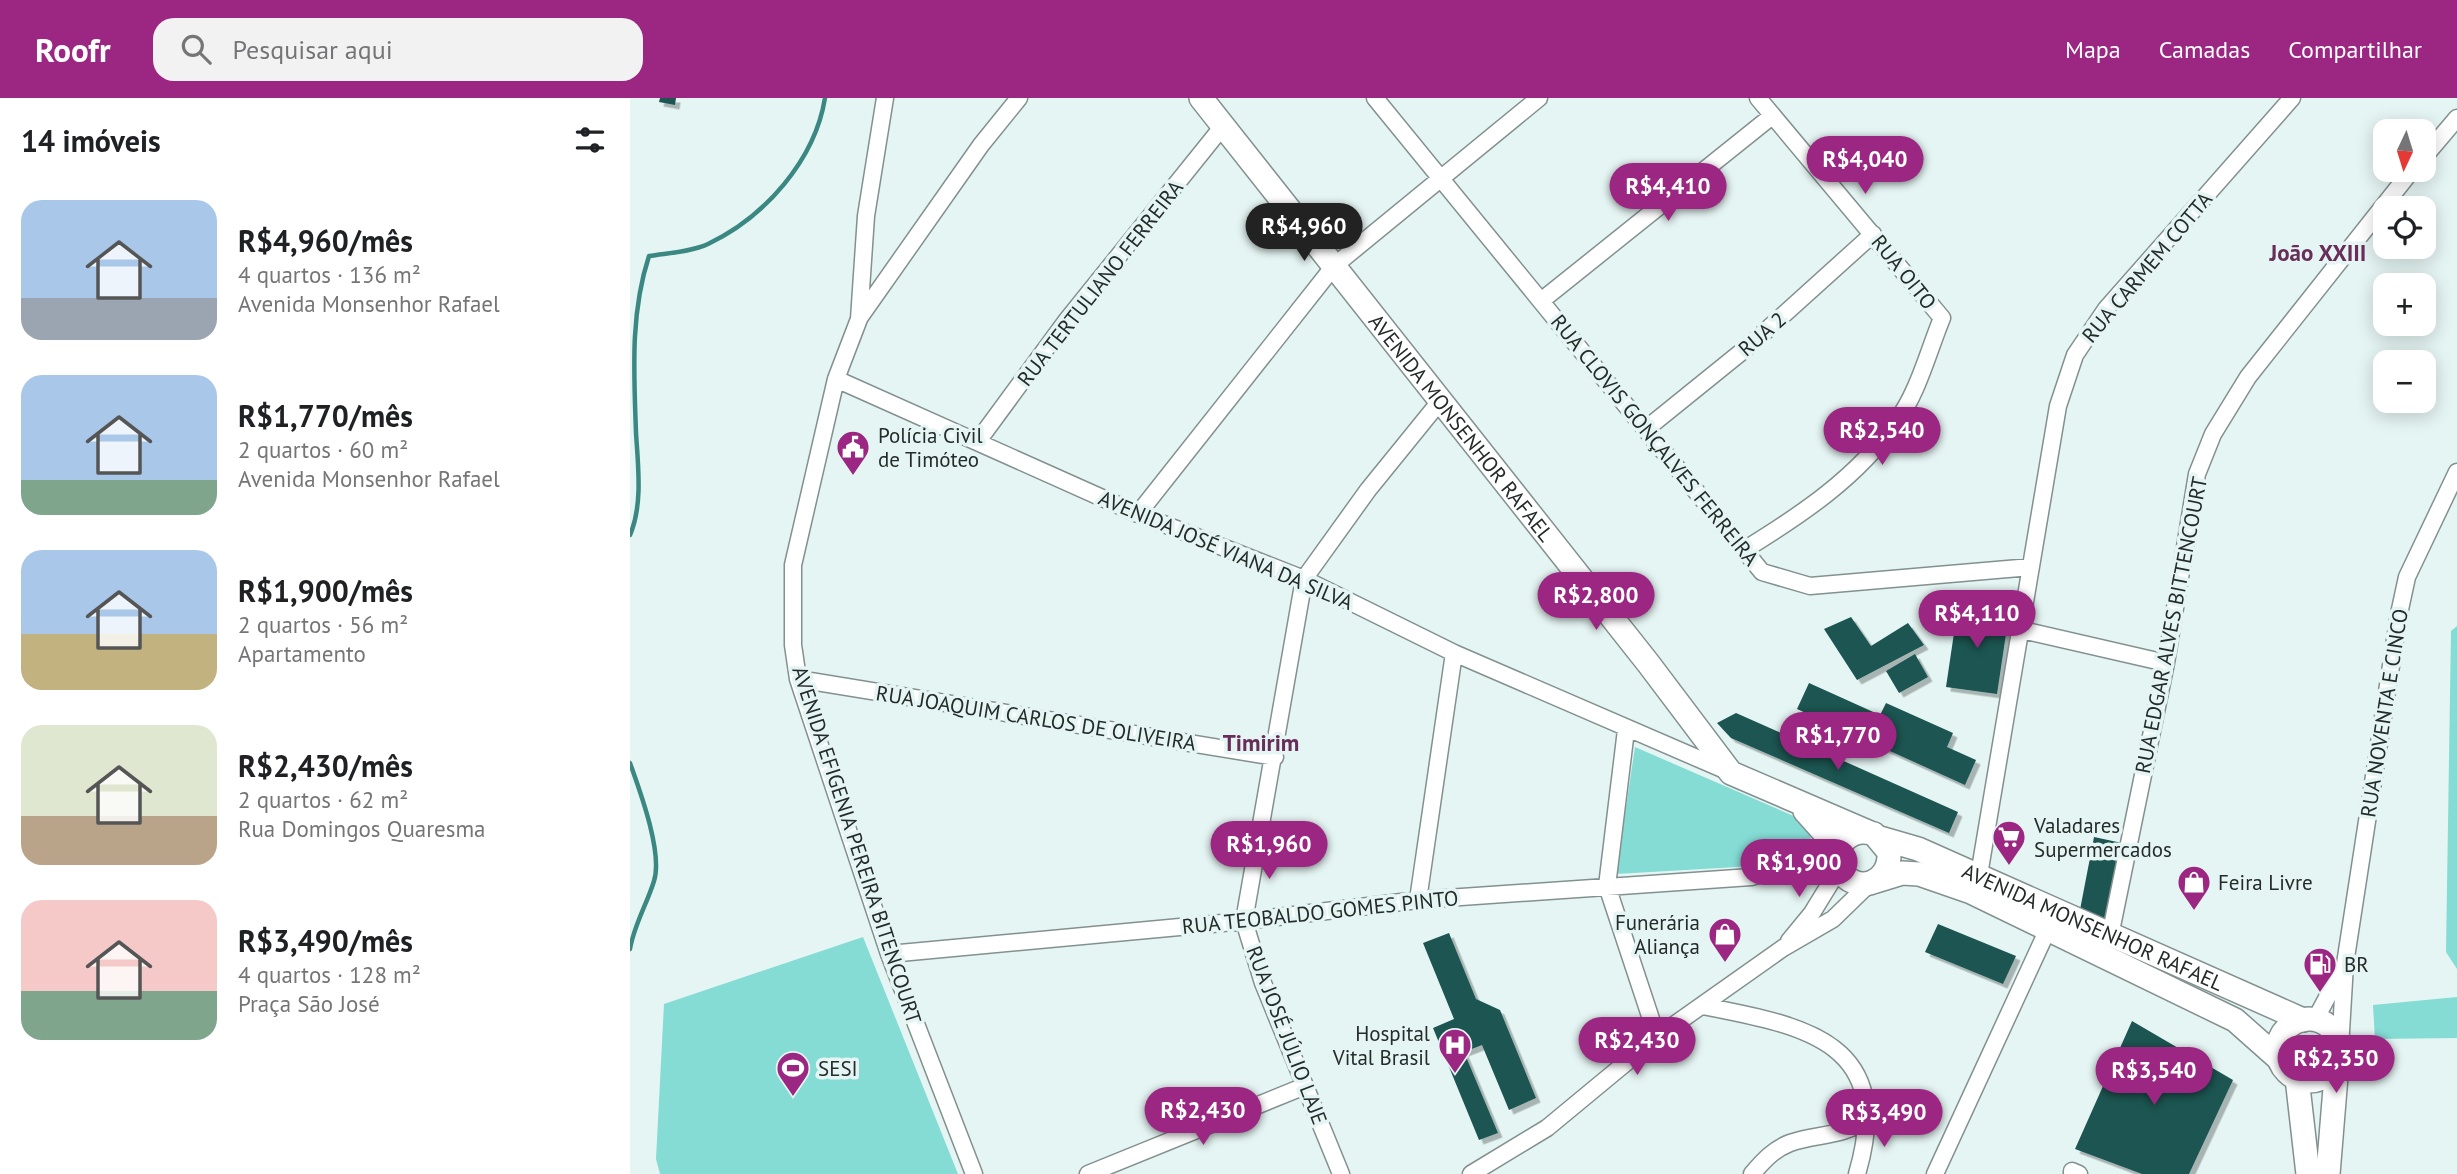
<!DOCTYPE html>
<html lang="pt">
<head>
<meta charset="utf-8">
<style>
	:root { --surface:#fff; --page:#f2f2f2; --text:#202124; --muted:#757577; --accent:#9c2782 }
	body { margin:0; font-family:"PT Sans",sans-serif; background:var(--page); color:var(--text); height:100vh; display:flex; flex-direction:column; font-size:26px; white-space:nowrap }
	* { box-sizing:border-box; margin:0 }
	p { font-size:23px; color:var(--muted) }
	.icon { flex:none; width:38px; height:38px; fill:none; stroke:currentColor; stroke-width:2; stroke-linecap:round; stroke-linejoin:round }
	.map { position:relative; flex:1; overflow:hidden }
	.panel { display:flex; flex-direction:column; background:var(--surface); width:630px }
	.panel>* { flex:none }
	.needle { width:46px; rotate:184deg }
	.buttons { position:absolute; left:1743px; top:21px; display:grid; gap:14px }
	.buttons a { display:grid; place-items:center; width:63px; height:63px; border-radius:14px; background:var(--surface); box-shadow:0 4px 18px #0003; font-size:35px }
	.price { position:absolute; translate:-50% -60px; padding:0 16px; border-radius:24px; background:var(--accent); color:#fff; font-size:23px; line-height:46px; filter:drop-shadow(0 2px 4px #0008) }
	.price::after { content:''; position:absolute; left:50%; top:42px; width:21px; height:16px; margin-left:-10px; background:inherit; clip-path:polygon(0 0,100% 0,50% 100%) }
	.price.selected { background:#222; color:#fff }
	ul { padding:0; list-style:none }
	li { display:flex; align-items:center; gap:21px; height:175px; padding:0 21px }
	li span { display:grid; place-items:center; flex:none; width:196px; height:140px; border-radius:21px; color:#555 }
	li>.icon { margin-inline-start:auto }
	span .icon { width:84px; height:84px; fill:#fffc; stroke-width:1 }
	li b { font-size:30px }
	h2 { display:flex; justify-content:space-between; align-items:center; height:84px; padding:0 21px; font-size:30px }
	header { display:flex; align-items:center; gap:42px; box-sizing:border-box; height:98px; padding:0 35px; background:var(--accent); color:#fff }
	header strong { font-size:33px }
	nav { display:flex; gap:38px; margin-inline-start:auto; font-size:24px }
	.search { width:490px; height:63px; background:var(--page); display:flex; align-items:center; gap:18px; box-sizing:border-box; padding:0 24px; border-radius:21px; color:var(--muted); font-size:26px }
	main { display:flex; flex:1; min-height:0 }
	.map>svg:first-child { display:block }
	.green { fill:#84dcd4 }
	.lines { fill:none; stroke-linecap:round; stroke-linejoin:round }
	.stream { stroke:#3b8882; stroke-width:4.5 }
	.building { fill:#1c5551; filter:url(#shadow) }
	.minor-casing { stroke:#82918f; stroke-width:19 }
	.secondary-casing { stroke:#82918f; stroke-width:26 }
	.minor { stroke:#fff; stroke-width:16 }
	.secondary { stroke:#fff; stroke-width:23 }
	.labels { text-anchor:middle; dominant-baseline:central; stroke-width:7; stroke-linejoin:round; paint-order:stroke }
	.street-label { font-size:21px; fill:#242b2a; stroke:#e5f5f3 }
	.poi-label { font-size:21px; fill:#242b2a; stroke:#e5f5f3; text-anchor:start }
	.neighbourhood-label { font-size:23px; font-weight:bold; fill:#682e59; stroke:#e5f5f3 }
</style>
</head>
<body>
<header>
<strong>Roofr</strong>
<div class="search"><svg class="icon" aria-label="search" viewBox="0 0 24 24"><circle cx="10" cy="10" r="6"/><path d="M15 15l6 6"/></svg>Pesquisar aqui</div>
<nav><a>Mapa</a><a>Camadas</a><a>Compartilhar</a></nav>
</header>
<main>
<section class="panel">
<h2>14 imóveis<svg class="icon" aria-label="filters" viewBox="0 0 24 24"><path d="M4 7h16M4 17h16"/><circle cx="9" cy="7" r="2"/><circle cx="15" cy="17" r="2"/></svg></h2>
<ul>
<li><span style="background:linear-gradient(#a9c7e8 70%,#9aa5b1 0)"><svg class="icon" aria-label="home" viewBox="0 0 24 24"><path d="M3 11l9-7 9 7M6 9v11h12V9"/></svg></span><div><b>R$4,960/mês</b><p>4 quartos · 136 m²</p><p>Avenida Monsenhor Rafael</p></div></li>
<li><span style="background:linear-gradient(#a9c7e8 75%,#7fa58c 0)"><svg class="icon" aria-label="home" viewBox="0 0 24 24"><path d="M3 11l9-7 9 7M6 9v11h12V9"/></svg></span><div><b>R$1,770/mês</b><p>2 quartos · 60 m²</p><p>Avenida Monsenhor Rafael</p></div></li>
<li><span style="background:linear-gradient(#a9c7e8 60%,#c2b280 0)"><svg class="icon" aria-label="home" viewBox="0 0 24 24"><path d="M3 11l9-7 9 7M6 9v11h12V9"/></svg></span><div><b>R$1,900/mês</b><p>2 quartos · 56 m²</p><p>Apartamento</p></div></li>
<li><span style="background:linear-gradient(#dfe7d0 65%,#b9a48a 0)"><svg class="icon" aria-label="home" viewBox="0 0 24 24"><path d="M3 11l9-7 9 7M6 9v11h12V9"/></svg></span><div><b>R$2,430/mês</b><p>2 quartos · 62 m²</p><p>Rua Domingos Quaresma</p></div></li>
<li><span style="background:linear-gradient(#f6c9c9 65%,#7fa58c 0)"><svg class="icon" aria-label="home" viewBox="0 0 24 24"><path d="M3 11l9-7 9 7M6 9v11h12V9"/></svg></span><div><b>R$3,490/mês</b><p>4 quartos · 128 m²</p><p>Praça São José</p></div></li>
</ul>
</section>
<div class="map">
<svg width="1827" height="1076" viewBox="0 0 1827 1076">
	<defs>
		<filter id="shadow"><feDropShadow dx="4.5" dy="4.5" stdDeviation="0" flood-color="#0004"/></filter>
	</defs>
	<rect width="100%" height="100%" fill="#e5f5f3"/>
	<path class="green" d="M1827,528V871L1816,854L1821,533Z
		M1005,649L1166,719L1179,731L1182,746L1170,758L1142,767L986,776Z
		M233,839L328,1076H30L26,1061L34,906Z
		M1827,899V940L1745,941L1743,907Z"/>
	<g class="lines">
		<path class="stream" d="M0,437C13,407 8,367 6,335C4,275 0,216 19,158C37,155 61,154 78,146C135,119 185,62 195,0
			M0,665C10,693 33,755 24,783C17,806 4,827 0,851"/>
	</g>
	<path class="building" d="M30,0H46L45,7L29,4Z
		M1328,508L1379,516L1367,596L1316,589Z
		M1221,519L1241,548L1278,525L1294,547L1227,582L1194,531Z
		M1285,556L1298,579L1269,595L1256,573Z
		M1179,585L1250,617L1256,605L1323,635L1317,649L1346,662L1335,687L1167,611Z
		M1106,615L1328,714L1319,735L1101,640L1087,625Z
		M1464,739L1492,745L1474,824L1449,817Z
		M1308,826L1386,858L1373,886L1295,854Z
		M819,835L846,901L870,912L906,1000L879,1012L852,947L834,954L868,1035L849,1042L803,930L824,921L793,845Z
		M1502,923L1603,982L1559,1076H1512L1445,1051Z"/>
	<g class="lines">
		<defs>
			<path id="minor" d="M255,0L236,118L229,221L206,281L163,467V547L168,581L259,856L344,1076
				M745,0L1132,474L1180,488L1401,469
				M1794,59L1827,20
				M911,203L1142,18
				M230,219L351,47L389,0
				M206,281L508,416L674,481L824,555L1097,673
				M1016,331L1120,247L1243,136
				M348,343L437,222L593,28
				M508,416L704,168L909,0
				M1114,452C1171,417 1228,379 1266,324C1288,295 1298,254 1312,220L1128,0
				M1392,532L1536,565
				M168,581L645,659
				M996,632L977,788L1027,939
				M1349,777L1428,308L1445,257L1476,211L1662,0
				M788,802L824,555
				M1480,838L1536,565L1567,376L1583,336L1618,279L1782,72
				M1159,843L1182,815L1209,771
				M259,856L614,823L788,802L1121,779L1207,755
				M1073,908C1176,928 1266,944 1227,1076
				M1685,922L1714,868
				M1710,950L1715,866L1769,516L1777,479L1827,374
				M458,1076L675,988
				M711,1076L633,885L614,823L674,481L738,392L811,302
				M841,1076L917,1030L1027,939L1153,850L1203,821L1238,787
				M1122,1076C1133,1063 1144,1051 1160,1045C1187,1035 1213,1040 1237,1020
				M1305,1076L1418,831
				M1442,1076V1073L1449,1076"/>
			<g id="secondary">
				<path id="s1" d="M571,0L1018,565L1101,675L1238,734"/>
				<path d="M1175,713L1208,750L1209,771C1226,798 1261,786 1259,754L1244,736C1229,731 1217,736 1208,750"/>
				<path id="s2" d="M1250,740L1288,751L1673,922"/>
				<path d="M1246,783L1272,775L1289,776L1341,794L1605,922L1649,961"/>
				<circle cx="1679" cy="952" r="31"/>
				<path d="M1667,980L1678,1076"/>
				<path d="M1698,1076L1707,966"/>
			</g>
		</defs>
		<use href="#minor" class="minor-casing"/>
		<use href="#secondary" class="secondary-casing"/>
		<use href="#minor" class="minor"/>
		<use href="#secondary" class="secondary"/>
	</g>
	<defs>
		<symbol id="civic-pin" viewBox="-11 -11 22 30"><path d="M0 17L-7.5 6A9.5 9.5 0 1 1 7.5 6Z" fill="#9c2782" stroke="#e5f5f3"/><path d="M-.6-6.5H3V-4.5H.6V-3L4-1V1h2V6H-6V1h2V-1L-.6-3ZM-1.2 2.5V6h2.4V2.5Z" fill="#fff"/></symbol>
		<symbol id="supermarket-pin" viewBox="-11 -11 22 30"><path d="M0 17L-7.5 6A9.5 9.5 0 1 1 7.5 6Z" fill="#9c2782" stroke="#e5f5f3"/><path d="M-6-5.5h2.5l.6 2H6L4.5 2H-2.5L-4.4-4H-6ZM-1.5 3.2a1.3 1.3 0 1 0 .1 0ZM3 3.2a1.3 1.3 0 1 0 .1 0Z" fill="#fff"/></symbol>
		<symbol id="shop-pin" viewBox="-11 -11 22 30"><path d="M0 17L-7.5 6A9.5 9.5 0 1 1 7.5 6Z" fill="#9c2782" stroke="#e5f5f3"/><path d="M-5-2.5h2.3a2.7 3.5 0 0 1 5.4 0H5L5.5 6h-11ZM-1.5-2.5h3a1.5 2.3 0 0 0-3 0Z" fill="#fff"/></symbol>
		<symbol id="fuel-pin" viewBox="-11 -11 22 30"><path d="M0 17L-7.5 6A9.5 9.5 0 1 1 7.5 6Z" fill="#9c2782" stroke="#e5f5f3"/><path d="M-5.5-6h7V0h2V4h1.3V-2.5L3-4.5l.8-.8L6-3V5H2.5V1h-1V6h-7ZM-4.2-4.7v3.2H.2V-4.7Z" fill="#fff"/></symbol>
		<symbol id="hospital-pin" viewBox="-11 -11 22 30"><path d="M0 17L-7.5 6A9.5 9.5 0 1 1 7.5 6Z" fill="#9c2782" stroke="#e5f5f3"/><path d="M-5-5h3v3.5h4V-5h3V5h-3V1.5h-4V5h-3Z" fill="#fff"/></symbol>
		<symbol id="stadium-pin" viewBox="-11 -11 22 30"><path d="M0 17L-7.5 6A9.5 9.5 0 1 1 7.5 6Z" fill="#9c2782" stroke="#e5f5f3"/><path d="M0-5a6.5 5 0 1 0 0 10a6.5 5 0 1 0 0-10ZM-3.5-1.8h7v3.6h-7Z" fill="#fff"/></symbol>
	</defs>
	<g fill-rule="evenodd">
		<use href="#civic-pin" x="204" y="330" width="38" height="52"/>
		<use href="#supermarket-pin" x="1360" y="720" width="38" height="52"/>
		<use href="#shop-pin" x="1545" y="765" width="38" height="52"/>
		<use href="#shop-pin" x="1076" y="817" width="38" height="52"/>
		<use href="#fuel-pin" x="1671" y="847" width="38" height="52"/>
		<use href="#hospital-pin" x="806" y="928" width="38" height="52"/>
		<use href="#stadium-pin" x="144" y="951" width="38" height="52"/>
	</g>
	<g class="labels">
		<g class="street-label">
			<text transform="translate(1517 169) rotate(-50)">RUA CARMEM COTTA</text>
			<text transform="translate(1274 174) rotate(51)">RUA OITO</text>
			<text transform="translate(470 185) rotate(-52)">RUA TERTULIANO FERREIRA</text>
			<text transform="translate(1132 236) rotate(-41)">RUA 2</text>
			<text stroke="none"><textPath href="#s1" startOffset="420">AVENIDA MONSENHOR RAFAEL</textPath></text>
			<text transform="translate(1025 342) rotate(51)">RUA CLOVIS GONÇALVES FERREIRA</text>
			<text transform="translate(596 452) rotate(23)">AVENIDA JOSÉ VIANA DA SILVA</text>
			<text transform="translate(1541 527) rotate(-79)">RUA EDGAR ALVES BITTENCOURT</text>
			<text transform="translate(1754 615) rotate(-81)">RUA NOVENTA E CINCO</text>
			<text transform="translate(406 620) rotate(9)">RUA JOAQUIM CARLOS DE OLIVEIRA</text>
			<text transform="translate(227 747) rotate(72)">AVENIDA EFIGENIA PEREIRA BITENCOURT</text>
			<text transform="translate(690 814) rotate(-6)">RUA TEOBALDO GOMES PINTO</text>
			<text stroke="none"><textPath href="#s2" startOffset="231">AVENIDA MONSENHOR RAFAEL</textPath></text>
			<text transform="translate(657 937) rotate(69)">RUA JOSÉ JÚLIO LAJE</text>
		</g>
		<g class="poi-label">
			<text x="248" y="337">Polícia Civil<tspan x="248" dy="24">de Timóteo</tspan></text>
			<text x="1404" y="727">Valadares<tspan x="1404" dy="24">Supermercados</tspan></text>
			<text x="1588" y="784">Feira Livre</text>
			<text x="1070" y="824" text-anchor="end">Funerária<tspan x="1070" dy="24">Aliança</tspan></text>
			<text x="1714" y="866">BR</text>
			<text x="800" y="935" text-anchor="end">Hospital<tspan x="800" dy="24">Vital Brasil</tspan></text>
			<text x="188" y="970">SESI</text>
		</g>
		<g class="neighbourhood-label">
			<text x="1688" y="154">João XXIII</text>
			<text x="631" y="644">Timirim</text>
		</g>
	</g>
</svg>
<div class="buttons">
<a><svg class="needle" viewBox="-14 -14 28 28"><path d="M0-13l5 13h-10z" fill="#e53935"/><path d="M0 13l5-13h-10z" fill="#757577"/></svg></a>
<a><svg class="icon" aria-label="locate" viewBox="0 0 24 24"><circle cx="12" cy="12" r="6"/><path d="M12 2v4M12 18v4M2 12h4M18 12h4"/></svg></a>
<a>+</a>
<a>−</a>
</div>
<b class="price" style="left:1235px;top:98px">R$4,040</b>
<b class="price" style="left:1038px;top:125px">R$4,410</b>
<b class="price selected" style="left:674px;top:165px">R$4,960</b>
<b class="price" style="left:1252px;top:369px">R$2,540</b>
<b class="price" style="left:966px;top:534px">R$2,800</b>
<b class="price" style="left:1347px;top:552px">R$4,110</b>
<b class="price" style="left:1208px;top:674px">R$1,770</b>
<b class="price" style="left:639px;top:783px">R$1,960</b>
<b class="price" style="left:1169px;top:801px">R$1,900</b>
<b class="price" style="left:1007px;top:979px">R$2,430</b>
<b class="price" style="left:1706px;top:997px">R$2,350</b>
<b class="price" style="left:1524px;top:1009px">R$3,540</b>
<b class="price" style="left:573px;top:1049px">R$2,430</b>
<b class="price" style="left:1254px;top:1051px">R$3,490</b>
</div>
</main>
</body>
</html>
